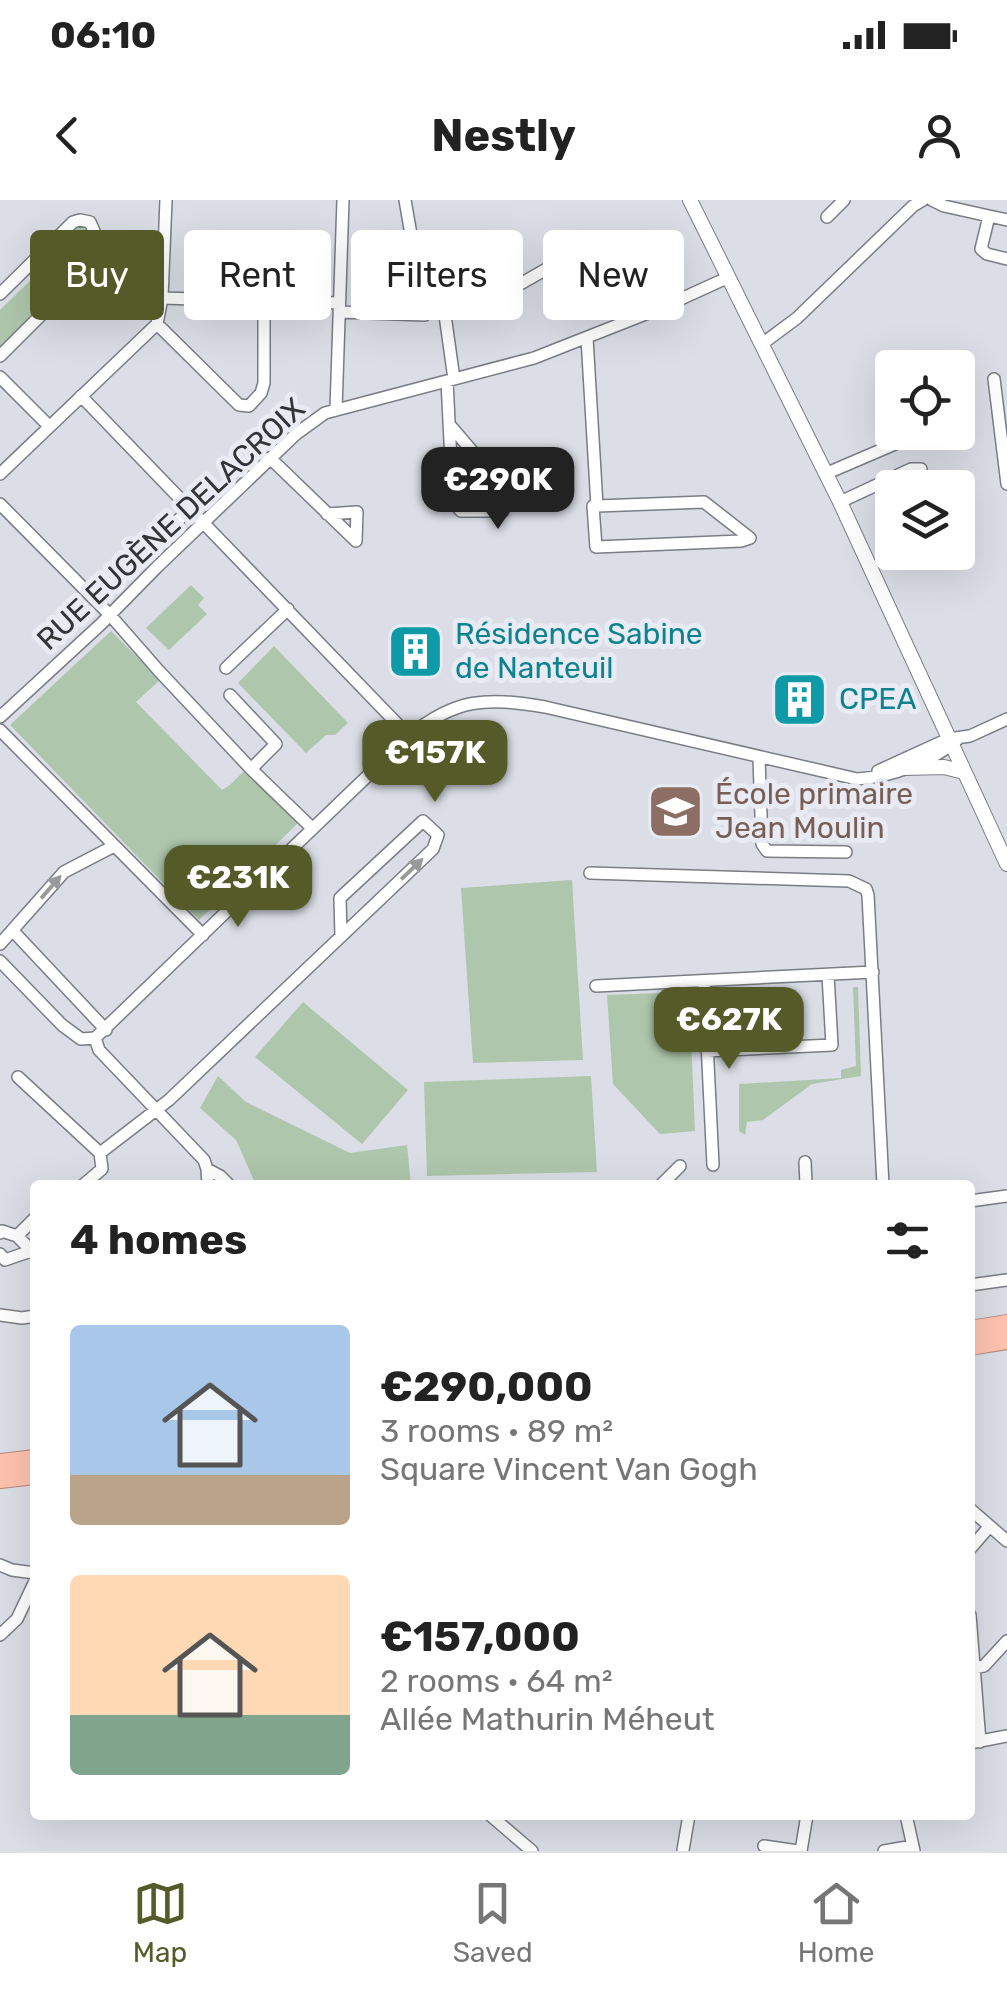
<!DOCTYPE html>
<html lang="en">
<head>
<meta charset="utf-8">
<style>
	:root { --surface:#fff; --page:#f2f2f2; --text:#222; --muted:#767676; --line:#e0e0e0; --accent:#545b29 }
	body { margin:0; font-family:Rubik,sans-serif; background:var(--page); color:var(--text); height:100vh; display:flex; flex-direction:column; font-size:38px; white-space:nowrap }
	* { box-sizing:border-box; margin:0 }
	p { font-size:32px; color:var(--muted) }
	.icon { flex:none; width:55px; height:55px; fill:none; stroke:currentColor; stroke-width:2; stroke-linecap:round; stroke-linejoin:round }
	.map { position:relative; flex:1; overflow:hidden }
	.panel { position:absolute; left:30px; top:980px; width:945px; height:640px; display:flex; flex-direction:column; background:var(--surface); border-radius:10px; box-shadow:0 10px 40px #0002 }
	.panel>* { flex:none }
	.top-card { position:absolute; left:30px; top:30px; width:948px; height:90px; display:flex; gap:20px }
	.tools { position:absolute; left:875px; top:150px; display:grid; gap:20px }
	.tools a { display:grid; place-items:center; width:100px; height:100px; border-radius:10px; background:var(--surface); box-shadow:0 10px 40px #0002; font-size:50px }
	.price { position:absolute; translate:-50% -85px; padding:0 22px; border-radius:20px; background:var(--accent); color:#fff; font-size:32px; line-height:65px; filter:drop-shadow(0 2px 5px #0008) }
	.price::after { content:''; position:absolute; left:50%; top:60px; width:30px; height:22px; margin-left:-15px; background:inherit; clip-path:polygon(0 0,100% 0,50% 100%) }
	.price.active { background:#222; color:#fff }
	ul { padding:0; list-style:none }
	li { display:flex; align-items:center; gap:30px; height:250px; padding:0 40px }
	li span { display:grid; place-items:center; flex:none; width:280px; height:200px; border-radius:10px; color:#555 }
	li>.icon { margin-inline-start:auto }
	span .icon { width:120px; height:120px; fill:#fffc; stroke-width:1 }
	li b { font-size:42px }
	h2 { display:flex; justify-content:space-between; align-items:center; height:120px; padding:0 40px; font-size:42px }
	.tag { padding:0 35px; border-radius:10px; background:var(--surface); box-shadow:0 10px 40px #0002; font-size:35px; line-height:90px }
	.tag.active { background:var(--accent); color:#fff }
	.status { display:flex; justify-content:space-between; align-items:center; height:70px; padding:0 50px; background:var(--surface); direction:ltr }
	.status svg { height:28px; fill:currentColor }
	header { display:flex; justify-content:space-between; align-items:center; height:130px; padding:0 40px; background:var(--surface); font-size:45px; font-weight:700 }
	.menu { display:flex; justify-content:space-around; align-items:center; height:140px; border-top:2px solid var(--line); background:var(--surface); font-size:28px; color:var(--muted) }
	.menu a { display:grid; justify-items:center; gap:5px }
	.menu .active { color:var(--accent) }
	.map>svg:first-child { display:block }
	.green { fill:#aec6ab }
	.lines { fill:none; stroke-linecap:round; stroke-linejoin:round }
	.minor-casing { stroke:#7a7d84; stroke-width:14 }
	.tertiary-casing { stroke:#7a7d84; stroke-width:16 }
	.trunk-casing { stroke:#b78778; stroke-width:20 }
	.minor { stroke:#fff; stroke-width:11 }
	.tertiary { stroke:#fff; stroke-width:14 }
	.trunk { stroke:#fec3af; stroke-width:18 }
	.oneway { fill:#999a9b }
	.labels { text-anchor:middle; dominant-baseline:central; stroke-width:10; stroke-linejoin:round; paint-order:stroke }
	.street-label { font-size:30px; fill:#333437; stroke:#e8ebf3 }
	.culture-label { font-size:30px; fill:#0d838f; stroke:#e8ebf3; text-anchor:start }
	.education-label { font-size:30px; fill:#785e54; stroke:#e8ebf3; text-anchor:start }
</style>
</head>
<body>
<div class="status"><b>06:10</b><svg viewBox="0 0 49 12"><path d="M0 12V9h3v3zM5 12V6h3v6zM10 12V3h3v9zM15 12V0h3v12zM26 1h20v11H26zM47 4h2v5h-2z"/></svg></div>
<header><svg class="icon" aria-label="back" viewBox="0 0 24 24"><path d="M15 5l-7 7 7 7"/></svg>Nestly<svg class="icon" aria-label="person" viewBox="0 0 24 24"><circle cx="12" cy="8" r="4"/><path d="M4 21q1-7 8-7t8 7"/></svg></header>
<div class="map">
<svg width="1007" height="1651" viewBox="0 0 1007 1651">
	<rect width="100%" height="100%" fill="#dbdee6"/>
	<path class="green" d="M77,24L86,25L91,31V60L0,151V110L70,42L64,36Z
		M191,385L204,398L198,405L207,414L169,450L146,428Z
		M111,431L160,480L136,502L222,590L230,585L246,569L299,622L199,720L10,525Z
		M274,446L348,523L335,535H326L306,553L238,483Z
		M572,680L583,860L473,863L461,688Z
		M853,787H858L861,876L812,884L763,920L747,922L745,935L739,931V884L841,878V870L856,866Z
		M689,792L695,931L660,934L613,884L607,795Z
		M303,802L408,890L362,944L255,857Z
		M218,876L246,902L350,953L407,945L411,985H256L236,940L200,908Z
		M591,876L597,972L427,976L424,882Z"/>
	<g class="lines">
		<defs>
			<path id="minor" d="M932,0L944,6L989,16
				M827,17L844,0
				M1007,20L989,16L981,49L987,54L1007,59
				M0,94L73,22L80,20L90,22L94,31V62L0,156
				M162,98L339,103
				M339,112L425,115L405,0
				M157,124L239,205L249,206L261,193L264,183V101
				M587,138L597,306H593L596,347L741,341L750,338L704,302L597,306
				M762,144L797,118L913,6L923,0
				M0,177L48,225
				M454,179L445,115L475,104L493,88L522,83L578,51
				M994,179L1007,284
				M447,181L453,302L461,311H503L505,302L501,285L449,224
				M81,196L409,536
				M336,209L343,0
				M270,258L356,341L357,312L327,314
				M0,274L157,124L162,98L166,0
				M825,274L895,244L906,232
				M840,302L911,269H921
				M0,304L110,415L159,471L251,569L312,628
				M95,400L190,309
				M226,468L288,409
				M230,495L276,544L251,569
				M0,517L101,424L157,367L296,234L325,213L534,158L661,108L729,77
				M0,530L203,735
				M759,558L762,644L767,651L846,652
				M878,571L948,539L970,536L1007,519
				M590,673L849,681L866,689L868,695L883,985
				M13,731L106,830
				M0,744L64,672L114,646
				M0,761L62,825L81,839L95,838
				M704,781L713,965
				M596,786L873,772
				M95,838L409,536C456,498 486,497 545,507L857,579C891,577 932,562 958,539
				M95,838L99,850L204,960L207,969L208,985
				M707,851L832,845L828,775
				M18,877L100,953
				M100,953L169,900L433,649L438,635L423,621L340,698L341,736
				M805,962L806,985
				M207,969L220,976L229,985
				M83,985L102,969L100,953
				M661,985L680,966
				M970,1001L1007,996
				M0,1033L2,1031L17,1036L35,1054
				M17,1036L35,1018
				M0,1054L5,1060L31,1051
				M970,1085L1007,1080
				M0,1115L22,1118L35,1116
				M970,1309L1007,1341
				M970,1349L989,1327
				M0,1365L12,1370L35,1373
				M970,1415L980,1542
				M0,1435L17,1419L35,1381
				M974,1468L984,1466L1007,1441
				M970,1543L1007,1536
				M490,1615L532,1651
				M906,1615L914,1651
				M764,1646L798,1651
				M683,1650L689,1615
				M801,1651L807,1615
				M884,1651L913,1646"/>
			<path id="tertiary" d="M690,0L840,302L1007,664
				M904,568L944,567L964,572"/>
			<path id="trunk" d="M970,1130L1007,1124
				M970,1146L1007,1140
				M0,1263L35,1259
				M0,1279L35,1275"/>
		</defs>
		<use href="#minor" class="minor-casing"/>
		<use href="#tertiary" class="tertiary-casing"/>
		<use href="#trunk" class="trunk-casing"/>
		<use href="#minor" class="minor"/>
		<use href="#tertiary" class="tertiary"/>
		<use href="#trunk" class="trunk"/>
	</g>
	<defs><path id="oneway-solid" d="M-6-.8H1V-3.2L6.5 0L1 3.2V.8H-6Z" transform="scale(2.5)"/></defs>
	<g class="oneway">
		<use href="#oneway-solid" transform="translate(412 669) rotate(-44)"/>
		<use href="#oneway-solid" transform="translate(51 687) rotate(-49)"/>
	</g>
	<defs>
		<symbol id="building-square" viewBox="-11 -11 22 22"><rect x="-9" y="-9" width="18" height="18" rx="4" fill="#0f9aa8" stroke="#e8ebf3"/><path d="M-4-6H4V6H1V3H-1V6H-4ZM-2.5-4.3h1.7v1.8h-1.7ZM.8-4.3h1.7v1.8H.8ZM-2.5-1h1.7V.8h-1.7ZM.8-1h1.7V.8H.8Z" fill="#fff"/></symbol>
		<symbol id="school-square" viewBox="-11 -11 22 22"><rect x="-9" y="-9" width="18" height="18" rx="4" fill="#8d6e63" stroke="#e8ebf3"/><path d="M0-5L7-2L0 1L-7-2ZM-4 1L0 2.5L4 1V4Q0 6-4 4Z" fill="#fff"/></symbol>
	</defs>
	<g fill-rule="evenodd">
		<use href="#building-square" x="384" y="420" width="63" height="63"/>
		<use href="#building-square" x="768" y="468" width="63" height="63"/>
		<use href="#school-square" x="644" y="580" width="63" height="63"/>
	</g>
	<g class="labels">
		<g class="street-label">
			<text transform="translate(171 324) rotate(-43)">RUE EUGÈNE DELACROIX</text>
		</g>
		<g class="culture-label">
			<text x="455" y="434">Résidence Sabine<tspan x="455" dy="34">de Nanteuil</tspan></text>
			<text x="839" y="499">CPEA</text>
		</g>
		<g class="education-label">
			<text x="715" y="594">École primaire<tspan x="715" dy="34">Jean Moulin</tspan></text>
		</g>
	</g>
</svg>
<div class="tools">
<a><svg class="icon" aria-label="locate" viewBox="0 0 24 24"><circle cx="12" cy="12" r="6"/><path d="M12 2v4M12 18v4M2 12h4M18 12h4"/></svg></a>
<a><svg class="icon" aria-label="layers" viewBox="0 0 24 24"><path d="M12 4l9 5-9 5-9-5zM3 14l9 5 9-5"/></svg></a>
</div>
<b class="price active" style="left:498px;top:332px">€290K</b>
<b class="price" style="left:435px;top:605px">€157K</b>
<b class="price" style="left:238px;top:730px">€231K</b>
<b class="price" style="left:729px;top:872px">€627K</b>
<div class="top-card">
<a class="tag active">Buy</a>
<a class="tag">Rent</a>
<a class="tag">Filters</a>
<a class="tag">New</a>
</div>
<section class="panel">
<h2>4 homes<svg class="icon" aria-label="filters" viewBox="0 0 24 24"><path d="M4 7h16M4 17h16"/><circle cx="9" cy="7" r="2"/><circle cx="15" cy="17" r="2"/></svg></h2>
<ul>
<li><span style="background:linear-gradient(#a9c7e8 75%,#b9a48a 0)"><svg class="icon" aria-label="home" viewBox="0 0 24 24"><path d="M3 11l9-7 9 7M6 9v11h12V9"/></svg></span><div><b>€290,000</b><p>3 rooms · 89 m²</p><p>Square Vincent Van Gogh</p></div></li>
<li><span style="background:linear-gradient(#ffd9b3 70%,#7fa58c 0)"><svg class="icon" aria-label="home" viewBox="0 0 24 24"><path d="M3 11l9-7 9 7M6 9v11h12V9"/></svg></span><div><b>€157,000</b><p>2 rooms · 64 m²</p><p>Allée Mathurin Méheut</p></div></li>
</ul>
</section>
</div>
<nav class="menu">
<a class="active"><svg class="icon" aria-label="map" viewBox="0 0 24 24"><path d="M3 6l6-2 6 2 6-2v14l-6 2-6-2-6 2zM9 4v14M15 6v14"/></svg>Map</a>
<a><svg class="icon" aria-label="saved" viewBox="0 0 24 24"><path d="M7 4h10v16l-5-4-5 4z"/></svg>Saved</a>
<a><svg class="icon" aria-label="home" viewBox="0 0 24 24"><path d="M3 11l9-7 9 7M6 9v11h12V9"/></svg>Home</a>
</nav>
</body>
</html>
